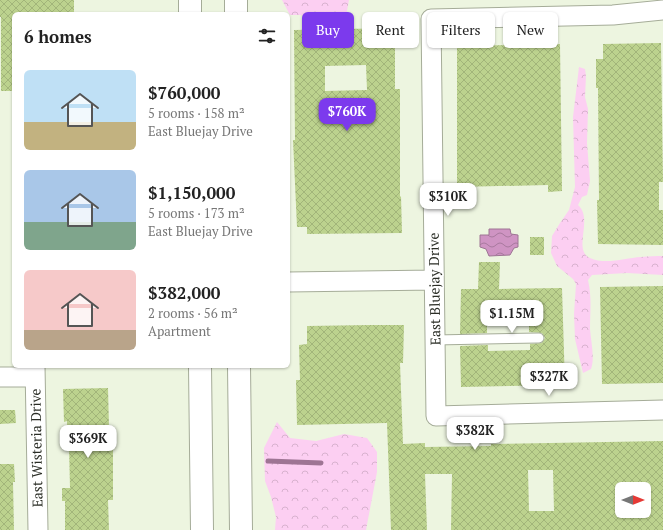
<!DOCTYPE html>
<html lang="en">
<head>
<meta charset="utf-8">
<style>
	:root { --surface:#fff; --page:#f6f6f6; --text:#222; --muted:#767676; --accent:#7c3aed }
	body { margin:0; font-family:"PT Serif",serif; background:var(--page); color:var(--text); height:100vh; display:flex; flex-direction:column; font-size:15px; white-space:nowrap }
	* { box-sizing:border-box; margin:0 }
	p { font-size:13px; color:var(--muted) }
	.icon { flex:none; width:22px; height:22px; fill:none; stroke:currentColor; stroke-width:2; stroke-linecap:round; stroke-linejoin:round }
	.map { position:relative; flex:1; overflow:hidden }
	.sheet { position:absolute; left:12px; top:12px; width:278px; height:356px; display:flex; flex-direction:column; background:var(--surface); border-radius:6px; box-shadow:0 1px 3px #0004 }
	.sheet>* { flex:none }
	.banner { position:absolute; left:302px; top:12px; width:301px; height:36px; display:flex; gap:8px }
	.needle { width:26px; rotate:90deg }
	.fabs { position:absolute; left:615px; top:482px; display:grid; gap:8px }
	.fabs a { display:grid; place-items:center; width:36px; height:36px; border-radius:6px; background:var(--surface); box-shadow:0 1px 3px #0004; font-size:20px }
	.price { position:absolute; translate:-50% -34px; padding:0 9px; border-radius:8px; background:#fff; color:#222; font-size:13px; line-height:26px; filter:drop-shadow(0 1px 2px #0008) }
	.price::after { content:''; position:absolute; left:50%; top:24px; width:12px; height:9px; margin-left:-6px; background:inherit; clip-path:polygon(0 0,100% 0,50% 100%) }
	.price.selected { background:var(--accent); color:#fff }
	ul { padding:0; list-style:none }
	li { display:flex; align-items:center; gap:12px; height:100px; padding:0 12px }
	li span { display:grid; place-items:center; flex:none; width:112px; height:80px; border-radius:6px; color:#555 }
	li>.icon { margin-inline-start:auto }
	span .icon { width:48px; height:48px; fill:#fffc; stroke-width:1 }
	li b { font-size:17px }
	h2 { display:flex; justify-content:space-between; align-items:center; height:48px; padding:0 12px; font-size:17px }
	.pill { padding:0 14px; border-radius:6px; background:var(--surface); box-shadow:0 1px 3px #0004; font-size:14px; line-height:36px }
	.pill.selected { background:var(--accent); color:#fff }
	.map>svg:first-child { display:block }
	.park { fill:url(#park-crowns) }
	.water { fill:url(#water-waves); stroke:#9e7594 }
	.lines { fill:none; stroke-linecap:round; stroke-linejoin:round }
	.stream { stroke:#9e7594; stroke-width:5 }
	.building { fill:url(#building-cross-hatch); fill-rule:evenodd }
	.service-casing { stroke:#a5ac98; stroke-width:11 }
	.minor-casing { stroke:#a5ac98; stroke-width:21 }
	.primary-casing { stroke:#a5ac98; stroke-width:24 }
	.service { stroke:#fff; stroke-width:9 }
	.minor { stroke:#fff; stroke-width:19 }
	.primary { stroke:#fff; stroke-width:22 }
	.labels { text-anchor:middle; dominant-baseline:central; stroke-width:3; stroke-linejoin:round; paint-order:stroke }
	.street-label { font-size:14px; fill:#2b2e26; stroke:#fff }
</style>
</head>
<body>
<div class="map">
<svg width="663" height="530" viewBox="0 0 663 530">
	<defs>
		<pattern id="park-crowns" width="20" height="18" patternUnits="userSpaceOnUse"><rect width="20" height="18" fill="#fccff2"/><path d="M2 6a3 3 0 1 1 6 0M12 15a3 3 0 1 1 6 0" fill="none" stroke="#d8b2cf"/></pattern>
		<pattern id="water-waves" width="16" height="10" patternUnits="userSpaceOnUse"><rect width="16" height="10" fill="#cf94c3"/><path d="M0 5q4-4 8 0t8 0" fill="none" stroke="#a8799e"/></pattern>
		<pattern id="building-cross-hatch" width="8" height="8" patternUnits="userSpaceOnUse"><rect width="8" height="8" fill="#bcd28e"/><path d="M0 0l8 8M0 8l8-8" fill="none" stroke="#a2b57a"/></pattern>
	</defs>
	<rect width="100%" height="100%" fill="#edf5e0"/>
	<path class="park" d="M282,0H349L346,16L316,17L299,15H290Z
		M579,67L585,69L586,76L585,97L588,109L587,143L590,181L587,195L582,197L578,205C594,219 572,250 590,258C606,265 625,258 641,257C649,256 656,256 663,256V275L627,273L592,275L588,280C592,298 590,311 590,329C591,342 595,358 591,369L583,373L575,339L574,314L576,284L573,279L557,266L551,253L552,236L560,223L569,210L575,187L573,117Z
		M277,422L290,438L316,441L344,434L367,438L377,452V472L366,530H275L276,517L271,497L265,481L264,448Z"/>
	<path class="water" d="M489,229H510L511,234L518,235V247L514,248L510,255L489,256L486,249L480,247V235H489Z"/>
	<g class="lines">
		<path class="stream" d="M268,461L321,463"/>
	</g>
	<path class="building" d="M0,0H74V14H14V91H1V17H0Z
		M395,28V89H400V197L401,196L402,233L307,234V227H297L293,140H295L294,30ZM366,65L367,90L325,91V66Z
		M661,43L663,182H659V210H663V245L598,244L597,200H599L598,88H596V59H603V44Z
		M560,44L562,191L548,192V185L457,187V46Z
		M530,237H544V255H530Z
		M479,262H500L499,289L562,288L565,385L461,387L460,346L488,345V351L530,350V344L542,343L545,338L542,333L529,332V325L487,326V333L460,334L461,289H478Z
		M663,286V383L602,384L600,287Z
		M370,325H404L403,363H400L403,444L425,443V447L491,446V444L663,441V530H451L452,474H425L427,530H391L387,423L297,425L296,380H300L299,345L307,344V326ZM528,470H553L554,511H529ZM622,489H644V511H622Z
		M108,388L109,427H113V500H108L109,530H65V501H62V488H70L69,446H67V421L64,422L63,389Z
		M0,410H15L16,423L0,424Z
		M0,464H14L15,482H13L14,530H0Z"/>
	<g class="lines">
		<defs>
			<path id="service" d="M435,340L539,338"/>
			<path id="minor" d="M663,10L613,15L431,19L436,416L663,410
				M288,282L434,280
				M35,366L38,530
				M0,377H35"/>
			<path id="primary" d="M190,0V14
				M236,0V14
				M200,366L202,530
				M239,366L241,530"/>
		</defs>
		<use href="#service" class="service-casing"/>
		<use href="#minor" class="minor-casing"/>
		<use href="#primary" class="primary-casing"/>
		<use href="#service" class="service"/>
		<use href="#minor" class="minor"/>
		<use href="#primary" class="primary"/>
	</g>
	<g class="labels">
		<g class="street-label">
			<text transform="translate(434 289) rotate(-91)">East Bluejay Drive</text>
			<text transform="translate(36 448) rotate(-91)">East Wisteria Drive</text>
		</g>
	</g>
</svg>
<div class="fabs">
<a><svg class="needle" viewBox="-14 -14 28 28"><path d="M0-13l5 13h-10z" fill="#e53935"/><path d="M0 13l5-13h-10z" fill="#767676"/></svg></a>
</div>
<b class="price selected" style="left:347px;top:132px">$760K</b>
<b class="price" style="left:448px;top:217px">$310K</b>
<b class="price" style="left:512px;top:334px">$1.15M</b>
<b class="price" style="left:549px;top:397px">$327K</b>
<b class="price" style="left:475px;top:451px">$382K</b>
<b class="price" style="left:88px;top:459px">$369K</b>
<div class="banner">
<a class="pill selected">Buy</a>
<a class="pill">Rent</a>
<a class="pill">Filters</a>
<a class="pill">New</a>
</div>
<section class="sheet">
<h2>6 homes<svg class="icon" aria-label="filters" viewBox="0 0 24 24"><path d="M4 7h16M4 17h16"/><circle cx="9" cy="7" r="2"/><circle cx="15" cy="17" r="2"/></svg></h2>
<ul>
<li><span style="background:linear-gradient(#bfe0f5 65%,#c2b280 0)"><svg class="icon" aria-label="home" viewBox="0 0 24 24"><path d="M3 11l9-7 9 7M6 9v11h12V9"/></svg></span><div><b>$760,000</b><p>5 rooms · 158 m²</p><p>East Bluejay Drive</p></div></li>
<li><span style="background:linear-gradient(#a9c7e8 65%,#7fa58c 0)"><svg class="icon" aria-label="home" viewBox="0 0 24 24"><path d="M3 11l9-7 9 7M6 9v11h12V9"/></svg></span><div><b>$1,150,000</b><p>5 rooms · 173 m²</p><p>East Bluejay Drive</p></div></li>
<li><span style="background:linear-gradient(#f6c9c9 75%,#b9a48a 0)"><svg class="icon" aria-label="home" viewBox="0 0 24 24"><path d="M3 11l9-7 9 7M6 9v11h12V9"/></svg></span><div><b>$382,000</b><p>2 rooms · 56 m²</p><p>Apartment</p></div></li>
</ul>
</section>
</div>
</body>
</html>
